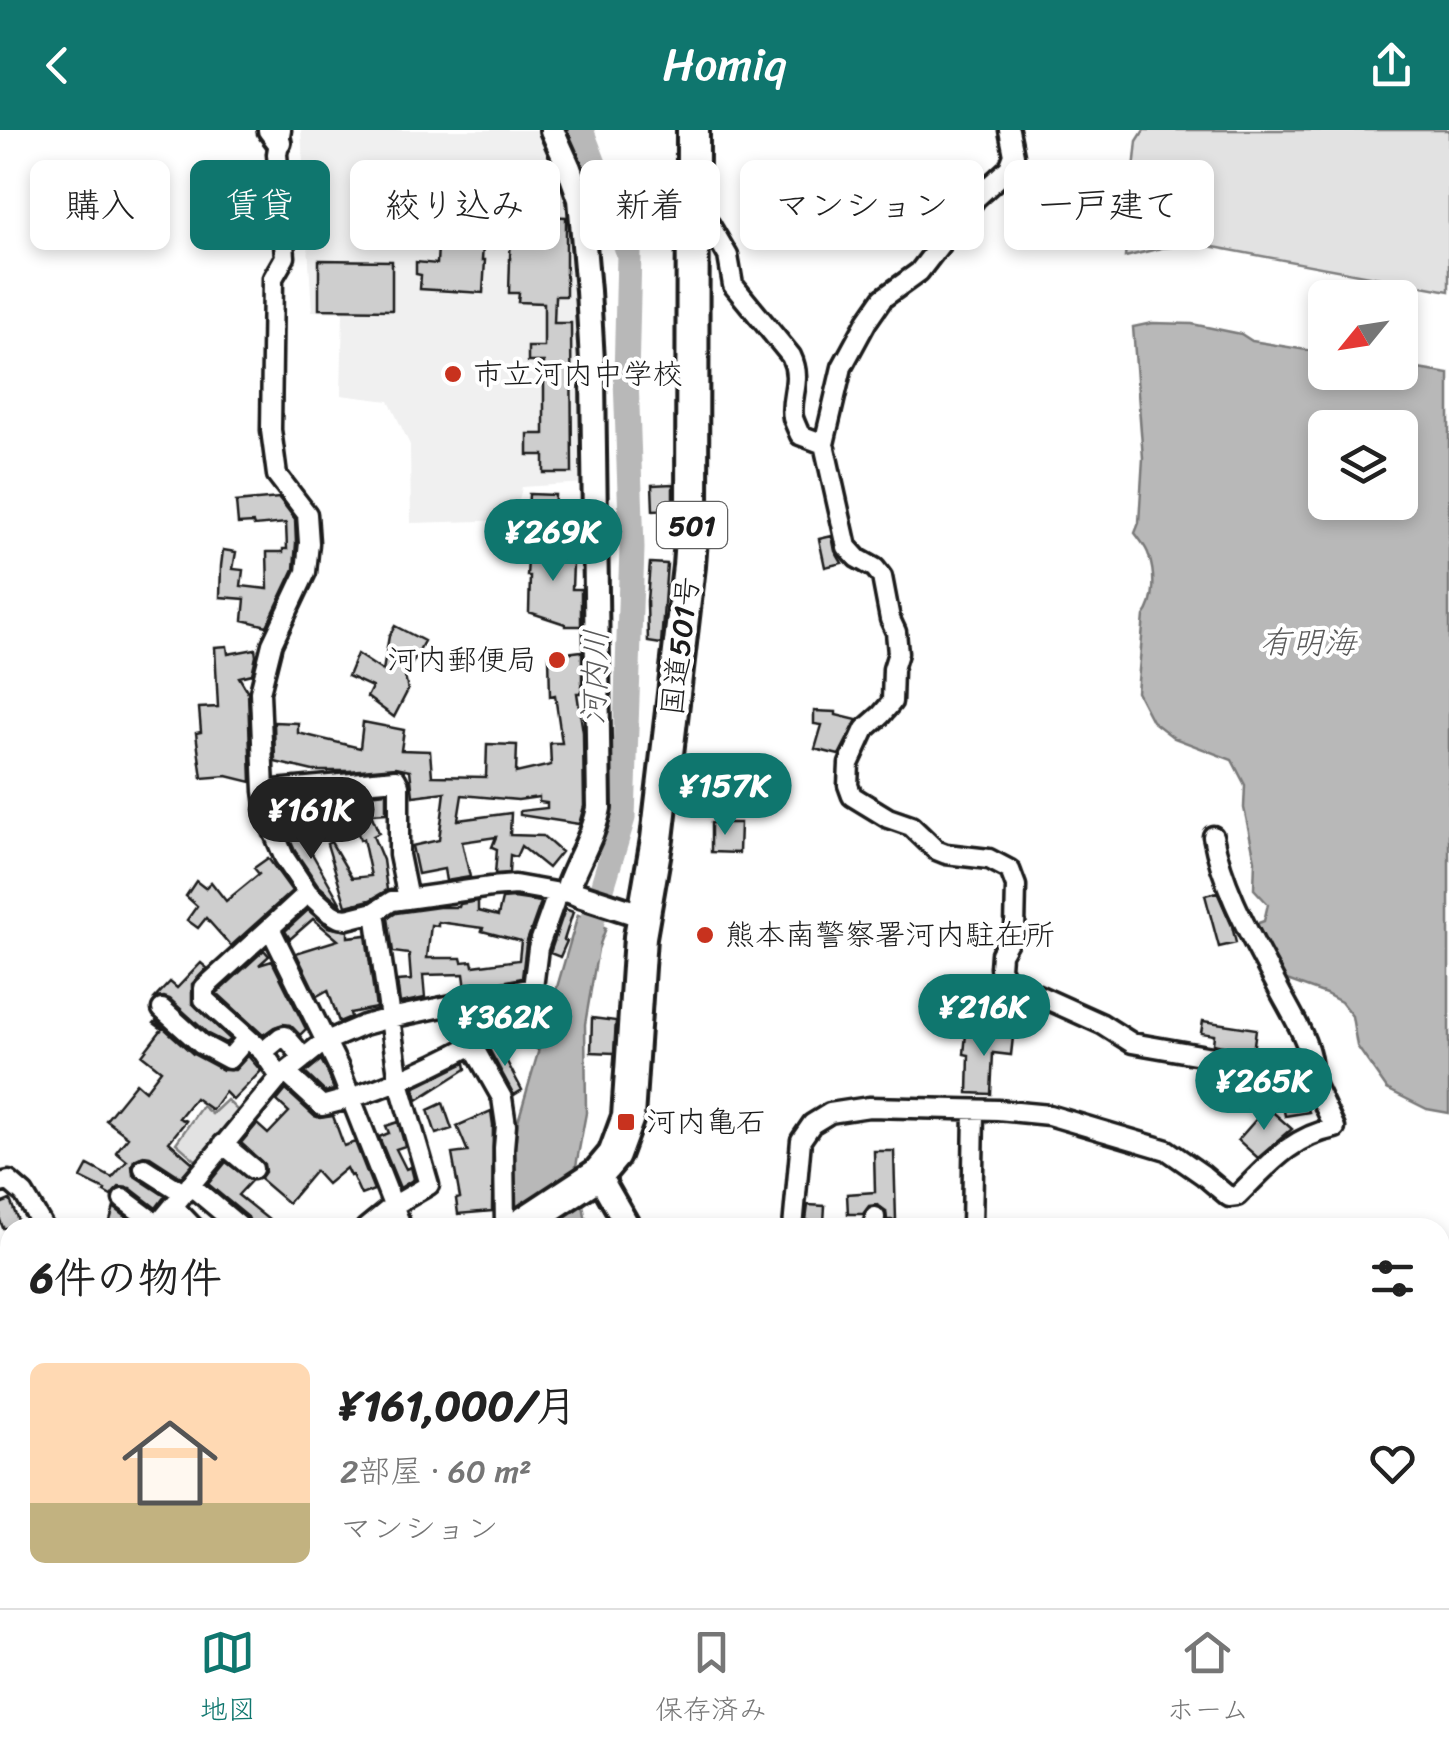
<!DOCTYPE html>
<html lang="ja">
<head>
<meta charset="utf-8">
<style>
	:root { --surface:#fff; --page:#f6f6f6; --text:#222; --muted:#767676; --line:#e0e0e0; --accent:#0f766e }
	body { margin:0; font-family:Sriracha,"Klee One",sans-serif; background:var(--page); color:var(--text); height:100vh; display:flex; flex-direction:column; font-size:38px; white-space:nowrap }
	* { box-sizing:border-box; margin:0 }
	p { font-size:32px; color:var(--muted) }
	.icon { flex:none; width:55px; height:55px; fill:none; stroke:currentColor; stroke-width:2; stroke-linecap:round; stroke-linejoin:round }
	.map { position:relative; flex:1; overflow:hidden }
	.panel { position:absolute; left:0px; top:1088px; width:1450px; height:392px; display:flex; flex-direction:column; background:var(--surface); border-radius:30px 30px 0 0; box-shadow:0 5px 15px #0003 }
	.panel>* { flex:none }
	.guide { position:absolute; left:30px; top:30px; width:1390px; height:90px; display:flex; gap:20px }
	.needle { width:65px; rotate:240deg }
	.fabs { position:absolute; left:1308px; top:150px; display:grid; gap:20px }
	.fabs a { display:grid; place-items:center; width:110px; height:110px; border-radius:15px; background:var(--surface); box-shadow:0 5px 15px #0003; font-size:50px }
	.price { position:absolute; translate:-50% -85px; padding:0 22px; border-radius:35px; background:var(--accent); color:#fff; font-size:32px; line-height:65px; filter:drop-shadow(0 2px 5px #0008) }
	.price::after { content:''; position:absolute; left:50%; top:60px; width:30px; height:22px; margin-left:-15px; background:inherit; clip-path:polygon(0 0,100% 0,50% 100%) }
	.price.current { background:#222; color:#fff }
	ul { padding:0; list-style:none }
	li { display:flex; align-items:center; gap:30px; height:250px; padding:0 30px }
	li span { display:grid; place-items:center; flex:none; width:280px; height:200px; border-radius:15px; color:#555 }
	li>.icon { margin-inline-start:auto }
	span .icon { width:120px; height:120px; fill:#fffc; stroke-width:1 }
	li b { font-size:42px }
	h2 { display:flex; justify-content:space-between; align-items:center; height:120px; padding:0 30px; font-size:42px }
	.chip { padding:0 35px; border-radius:15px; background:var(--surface); box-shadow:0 5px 15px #0003; font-size:35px; line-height:90px }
	.chip.current { background:var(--accent); color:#fff }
	header { display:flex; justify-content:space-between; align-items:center; height:130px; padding:0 30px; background:var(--accent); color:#fff; font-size:45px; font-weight:600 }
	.tab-bar { display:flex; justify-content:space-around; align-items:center; height:140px; border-top:2px solid var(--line); background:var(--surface); font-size:28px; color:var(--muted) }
	.tab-bar a { display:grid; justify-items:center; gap:5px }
	.tab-bar .current { color:var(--accent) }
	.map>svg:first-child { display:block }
	.built { fill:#f0f0f0 }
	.green { fill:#e2e2e2; stroke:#7f7f7f; stroke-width:2.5 }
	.water { fill:#b8b8b8; stroke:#7a7a7a; stroke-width:2.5; fill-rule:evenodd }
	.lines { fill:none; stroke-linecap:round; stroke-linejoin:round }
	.river { stroke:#b8b8b8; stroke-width:25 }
	.building { fill:#cecece; stroke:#1c1c1c; stroke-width:2.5; fill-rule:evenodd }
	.street-casing { stroke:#1c1c1c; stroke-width:25 }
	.secondary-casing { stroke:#1c1c1c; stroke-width:30 }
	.highway-casing { stroke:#1c1c1c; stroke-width:38 }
	.street { stroke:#fff; stroke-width:18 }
	.secondary { stroke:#fff; stroke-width:22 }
	.highway { stroke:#fff; stroke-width:30 }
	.poi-dot { fill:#c8321e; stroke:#fff; stroke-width:4 }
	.labels { text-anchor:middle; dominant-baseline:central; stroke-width:8; stroke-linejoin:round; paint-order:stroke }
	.shield { fill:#fff; stroke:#606060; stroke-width:2.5 }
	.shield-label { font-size:28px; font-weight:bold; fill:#1c1c1c }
	.poi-label { font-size:30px; fill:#1c1c1c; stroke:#fff; text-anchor:start }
	.street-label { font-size:30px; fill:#1c1c1c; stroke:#fff }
	.water-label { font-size:32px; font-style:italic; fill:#5a5a5a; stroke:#fff }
</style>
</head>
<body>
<header><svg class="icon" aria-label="back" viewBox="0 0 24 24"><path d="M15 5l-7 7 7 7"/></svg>Homiq<svg class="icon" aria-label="share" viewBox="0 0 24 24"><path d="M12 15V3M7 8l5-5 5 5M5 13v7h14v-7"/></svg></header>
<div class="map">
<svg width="1449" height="1478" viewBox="0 0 1449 1478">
	<rect width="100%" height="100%" fill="#fff"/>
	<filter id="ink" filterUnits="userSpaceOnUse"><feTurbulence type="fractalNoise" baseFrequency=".01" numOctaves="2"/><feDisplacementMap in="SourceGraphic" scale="20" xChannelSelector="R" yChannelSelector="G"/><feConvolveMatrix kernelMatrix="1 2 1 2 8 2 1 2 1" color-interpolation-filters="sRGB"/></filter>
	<g filter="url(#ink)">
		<path class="built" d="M301,0H545L568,53L580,191L585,353L522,357L515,390L411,393L410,315L389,271L341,265L343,182L312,181Z"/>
		<path class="green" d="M1144,0H1449V161L1198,114L1161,118L1125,127L1137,11Z
			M227,970L239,982L200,1034L176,1013L202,976L212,984Z"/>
		<path class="water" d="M1152,193L1192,194L1241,204L1252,211L1325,223V242H1400V236L1449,244V983L1427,979L1387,959L1357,916L1352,886L1341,872L1326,864L1284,849L1277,832L1253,795L1264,791L1268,774L1254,759L1255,730L1244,678L1245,655L1232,630L1174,608L1152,591L1137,562L1144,486C1156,471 1155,444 1149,426C1147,418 1140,410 1135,403L1139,393L1143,328L1133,197ZM1325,298H1400V372H1325Z
			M578,785L606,798L598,819L585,894L586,983L576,1036L587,1097H513L510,1019Z
			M464,1470H645V1478H464Z"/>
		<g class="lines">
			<path class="river" d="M581,0L629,124L626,248L632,418L623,688L587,808L585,825"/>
		</g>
		<path class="building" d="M452,32L489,35L482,130H485L483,163L420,159L421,145L416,144V132L437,134L438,116L454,117L456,80L447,79Z
			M522,85L566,87V166H555L554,193H571L572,343H544V325H528V304H544V232H528V217H544V173L518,172L519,163H509L511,95H521Z
			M319,130L392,131V180L319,179Z
			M673,354V379L653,380L652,355Z
			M529,364L555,365L554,384L528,383Z
			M279,368L295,389L296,413L294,439L267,496L243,490L245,469L220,467L221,436L223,420L236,422L233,439L243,440L241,456L268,459L267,422H283V419H287L286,393L254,396L253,393L238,394L236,372Z
			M502,395H525V422L503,423Z
			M832,406L835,421L842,433L825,437L819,409Z
			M552,408H563L565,432L573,433L572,459H581V496H565V494L529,482L530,446H527L529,413L552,414Z
			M650,433L667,434L661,514L648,512L647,471Z
			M395,496L424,511L405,547L408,560L394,587L367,567L372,557L348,546L357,524L383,541L389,506Z
			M227,516L228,524L255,519L256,526L252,544L239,547L248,562L251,652L227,646L202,648L196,603L201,602L199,578L218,577L215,517Z
			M582,521V563H577L583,602L584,676L579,694L520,685V681L547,678V673L539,672V667L518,670L462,665L458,690L511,683L510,705L543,706L561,722L548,738L521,716L516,727L510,725L509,743L495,744L497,719L492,717L496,707L462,712L470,747L446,751L444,739L418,744L412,716L439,710L445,662L413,666L410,640L396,637L349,641H313L275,632L274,592L298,593V603L360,618L363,592L404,600L401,620L430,621L432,646L486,647L487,614L517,615L516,643L551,635L550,613H562L555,565L550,566L549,525Z
			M814,581L836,582V585L857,590L839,625L815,619L822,595L814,594Z
			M386,662V683L371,684L379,703L373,706L383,730L387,760L370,770L346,776L327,714L331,712L352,748L371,746L363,709L360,710L357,700L323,701L320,692L344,684L351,698V682L355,680V678H351V666Z
			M336,667L342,679L281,683L280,672Z
			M711,693H740L739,723L711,722Z
			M298,699L342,776L318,755L295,721L287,703Z
			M268,728L292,761L231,816L206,788L198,798L187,790L197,776L186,766L196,751L205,758L211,752L226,771L259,744L254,738Z
			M1217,762L1232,796L1236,813L1219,817L1205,765Z
			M514,768L541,772L526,814L522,848L466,859L464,844L423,845L425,868L400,873L397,851L411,850L409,824L393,822L388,788L396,783L439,777H459L460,774L478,771V781L498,786L502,769ZM438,792L483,798L482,801L521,811L519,830L473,836L472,831L462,832L461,828H427L431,795L438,796Z
			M565,779L573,782L564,810L567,811L560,827L550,823Z
			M308,780L328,797L348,801V807L366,805L376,878L350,883L351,887L339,892L328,860L317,866L296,823L338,810L313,789L290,809L285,801Z
			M264,820L269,826L259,835L272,831L306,899L300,905L290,895L283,894L274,897L263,905L217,863Z
			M201,833L207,838L192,854V873L230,909L226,913L208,904L170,869L164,867L155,868L170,852L177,858Z
			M526,872L525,879L545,881L541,906L537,919L509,905L517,896L521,873Z
			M592,888L616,891L614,923L591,922Z
			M156,891L193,924L223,940H235L248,926L261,941L233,970L225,962L212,980L195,968L179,988L186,991L169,1012L193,1033L181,1047L150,1027L144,1026L134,1030L132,1036L133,1045L165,1066L156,1078L130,1058L119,1057L111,1066L104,1062L105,1060L81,1048L88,1035L112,1048L127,1031L116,1022L128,1007L106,990L136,953L145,961L161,940L142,925L162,899L154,893Z
			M1203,891L1256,899L1253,922L1213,914L1214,905L1201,903Z
			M981,903L1013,907L1011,925L993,923L991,964L968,963L969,925L964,924L966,904L981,905Z
			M497,913L522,960L514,965L489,919Z
			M321,930L328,943L334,960L325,962L305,943Z
			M465,933L466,939L417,970L414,958Z
			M1293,957L1303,960L1309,982L1285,986L1280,960Z
			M286,960L314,986L320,988L333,986L344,1016L355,1012L374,1060L361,1065L352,1045L350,1046L346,1038L327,1054L315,1041L288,1073L260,1049L265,1042L264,1034L241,1013L257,994L268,1004L289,982L277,971Z
			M443,973L452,999L436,1004L428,980Z
			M1267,977L1292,999L1258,1028L1238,1010Z
			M491,981L493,995L492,1081L458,1084L456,1069L460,1068L452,1024L468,1022L457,996Z
			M398,992L405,1016L396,1019L406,1039L411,1037L414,1049L400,1058L379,1007L389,1003L386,996Z
			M874,1021H894L896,1090H887L886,1081L877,1075L869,1076L863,1084H848L847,1064L875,1062Z
			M226,1032L251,1051L238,1065L279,1098H252L248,1087L208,1054Z
			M10,1070L21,1098H3L0,1090V1074Z
			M808,1075L825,1076L824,1092L821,1091V1098H809V1091L806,1090Z
			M114,1077L116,1079L140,1098H108Z"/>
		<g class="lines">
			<defs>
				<path id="street" d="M281,0L277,24L285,127L273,148L271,300L277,345L307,384L309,413L306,442L272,514L260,562L264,661L268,689L284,727L308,763L330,783L339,788L347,789L375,782L392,771L491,757L515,755L560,763L572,762
					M693,77L710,95L728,126L733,155L791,226C803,251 789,266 793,288C795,294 798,300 800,305L824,314
					M264,661L396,649L399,655V725L408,769
					M1213,706C1223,760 1252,808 1277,856C1291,884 1315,917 1312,949
					M270,798L339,938L402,1098
					M162,879L201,914L229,929L247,908
					M472,915L505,893L510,863
					M263,922L281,907L285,906L304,928
					M286,943L322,976C377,962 423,942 472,915L502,968L506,995L504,1018L505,1098
					M280,947L263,922L204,869V858L308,763
					M223,1014L253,1039
					M144,1038L183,1063
					M0,1053L9,1051L24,1064L44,1098
					M190,1055L240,1097
					M123,1069L158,1095
					M173,1076L194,1098
					M155,1098L280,947L324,912L364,895L390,888L533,858L538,818L554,773
					M366,1098L393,1076L429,1055L399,952L375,782
					M793,1098L801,1010L812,994L830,983L869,977L998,980L1049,985L1167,1020L1203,1045L1229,1067L1237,1066C1268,1036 1290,1007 1335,998L1312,949L1252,934L1132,913L1102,894L1022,858L1005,848L1000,838L1001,824L1015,799L1016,756L1010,740L989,729L946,724L936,720L911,696L888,688L852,666L848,655L849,634L865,599L881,585L892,572L893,539L898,523L896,502L890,489L882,447L875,438L857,428L847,417L824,314L842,237L867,191L883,168L919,142L976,68L1009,38L1014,25L1009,0
					M874,1098L875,1087
					M972,1098L974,981
					M205,1470L209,1478
					M440,1470V1478
					M745,1470V1478
					M971,1470V1478
					M1195,1470L1196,1478
					M404,1478L413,1470
					M861,1478V1470"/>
				<path id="secondary" d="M270,0L279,12
					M552,0L569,38L580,69L588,161L593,249L599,678C594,705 579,728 569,754L572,762L579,765L644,786
					M598,1044L629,1098
					M653,1470V1478"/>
				<path id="highway" d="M516,1098L598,1044L614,1025L628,987L640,807L657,709L689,436L692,394L693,0
					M139,1478L146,1470"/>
			</defs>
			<use href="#street" class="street-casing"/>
			<use href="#secondary" class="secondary-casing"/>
			<use href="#highway" class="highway-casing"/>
			<use href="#street" class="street"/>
			<use href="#secondary" class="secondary"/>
			<use href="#highway" class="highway"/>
		</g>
	</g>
	<g class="poi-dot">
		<circle cx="453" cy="244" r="10"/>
		<circle cx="557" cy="530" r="10"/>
		<circle cx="705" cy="805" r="10"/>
		<rect x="616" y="982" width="20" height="20" rx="5"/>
	</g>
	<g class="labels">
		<rect class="shield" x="657" y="372" width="70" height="46" rx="8"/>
		<g class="shield-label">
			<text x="692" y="395">501</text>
		</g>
		<g class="poi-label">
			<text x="473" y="244">市立河内中学校</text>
			<text x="537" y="530" text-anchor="end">河内郵便局</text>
			<text x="725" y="805">熊本南警察署河内駐在所</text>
			<text x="646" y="992">河内亀石</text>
		</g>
		<g class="street-label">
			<text transform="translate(680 516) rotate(-83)">国道501号</text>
		</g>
		<g class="water-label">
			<text x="1308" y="512">有明海</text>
			<text transform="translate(595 547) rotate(-88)">河内川</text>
		</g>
	</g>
</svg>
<div class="fabs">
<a><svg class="needle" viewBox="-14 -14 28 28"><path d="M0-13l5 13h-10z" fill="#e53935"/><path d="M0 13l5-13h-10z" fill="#767676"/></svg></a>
<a><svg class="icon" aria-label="layers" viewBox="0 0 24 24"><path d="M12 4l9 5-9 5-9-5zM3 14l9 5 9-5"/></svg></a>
</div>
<b class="price" style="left:553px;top:454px">¥269K</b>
<b class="price" style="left:725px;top:708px">¥157K</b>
<b class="price current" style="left:311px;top:732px">¥161K</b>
<b class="price" style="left:984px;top:929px">¥216K</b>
<b class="price" style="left:505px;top:939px">¥362K</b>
<b class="price" style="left:1264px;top:1003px">¥265K</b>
<div class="guide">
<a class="chip">購入</a>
<a class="chip current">賃貸</a>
<a class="chip">絞り込み</a>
<a class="chip">新着</a>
<a class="chip">マンション</a>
<a class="chip">一戸建て</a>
</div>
<section class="panel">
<h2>6件の物件<svg class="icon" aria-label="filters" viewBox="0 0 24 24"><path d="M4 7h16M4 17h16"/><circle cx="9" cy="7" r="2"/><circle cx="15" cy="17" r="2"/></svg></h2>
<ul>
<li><span style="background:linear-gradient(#ffd9b3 70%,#c2b280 0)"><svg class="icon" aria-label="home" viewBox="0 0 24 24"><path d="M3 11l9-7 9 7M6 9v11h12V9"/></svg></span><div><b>¥161,000/月</b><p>2部屋 · 60 m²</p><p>マンション</p></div><svg class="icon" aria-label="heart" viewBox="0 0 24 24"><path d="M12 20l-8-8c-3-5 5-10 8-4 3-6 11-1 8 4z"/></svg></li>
</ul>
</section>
</div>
<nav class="tab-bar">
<a class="current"><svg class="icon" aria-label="map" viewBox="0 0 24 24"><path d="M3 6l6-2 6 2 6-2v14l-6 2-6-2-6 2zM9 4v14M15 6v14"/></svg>地図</a>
<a><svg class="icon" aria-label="saved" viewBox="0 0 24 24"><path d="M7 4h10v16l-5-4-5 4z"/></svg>保存済み</a>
<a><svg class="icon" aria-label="home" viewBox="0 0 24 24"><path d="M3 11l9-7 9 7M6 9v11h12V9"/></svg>ホーム</a>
</nav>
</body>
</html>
